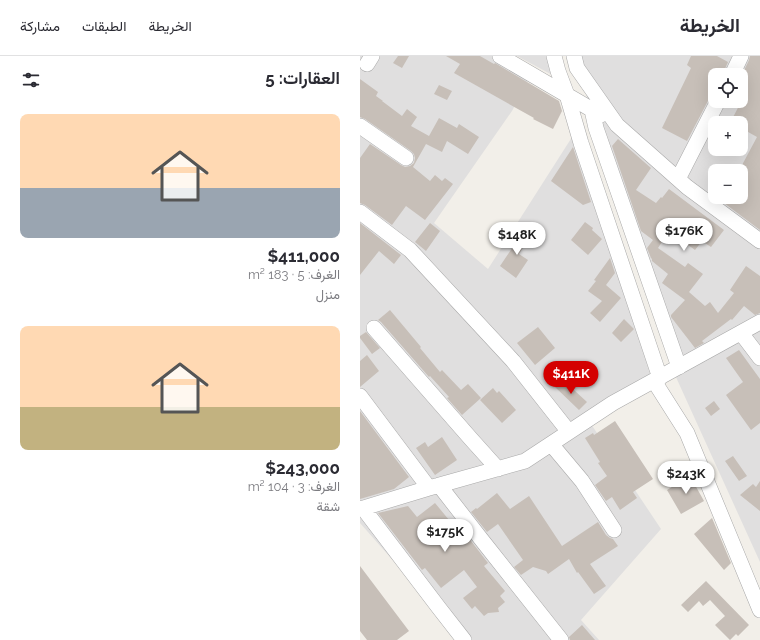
<!DOCTYPE html>
<html lang="ar">
<head>
<meta charset="utf-8">
<style>
	:root { --surface:#fff; --page:#f2f2f3; --text:#2b2b33; --muted:#7c7c81; --line:#e1e1e2; --accent:#d40000 }
	body { margin:0; font-family:Raleway,Vazirmatn,sans-serif; background:var(--page); color:var(--text); direction:rtl; height:100vh; display:flex; flex-direction:column; font-size:15px; white-space:nowrap }
	* { box-sizing:border-box; margin:0 }
	p { font-size:13px; color:var(--muted) }
	.icon { flex:none; width:22px; height:22px; fill:none; stroke:currentColor; stroke-width:2; stroke-linecap:round; stroke-linejoin:round }
	.map { position:relative; flex:1; overflow:hidden; direction:ltr }
	.drawer { display:flex; flex-direction:column; background:var(--surface); width:360px }
	.drawer>* { flex:none }
	.fabs { position:absolute; left:348px; top:12px; display:grid; gap:8px }
	.fabs a { display:grid; place-items:center; width:40px; height:40px; border-radius:8px; background:var(--surface); box-shadow:0 4px 16px #0002; font-size:20px }
	.price { position:absolute; translate:-50% -34px; padding:0 9px; border-radius:14px; background:#fff; color:#222; font-size:13px; line-height:26px; filter:drop-shadow(0 1px 2px #0008) }
	.price::after { content:''; position:absolute; left:50%; top:24px; width:12px; height:9px; margin-left:-6px; background:inherit; clip-path:polygon(0 0,100% 0,50% 100%) }
	.price.selected { background:var(--accent); color:#fff }
	ul { padding:0; list-style:none }
	li { display:grid; align-content:center; gap:8px; height:212px; padding:0 20px }
	li span { display:grid; place-items:center; height:124px; border-radius:8px; color:#555 }
	li>.icon { margin-inline-start:auto }
	span .icon { width:72px; height:72px; fill:#fffc; stroke-width:1 }
	li b { font-size:17px }
	h2 { display:flex; justify-content:space-between; align-items:center; height:48px; padding:0 20px; font-size:17px }
	header { display:flex; align-items:center; gap:24px; box-sizing:border-box; height:56px; padding:0 20px; background:var(--surface); border-bottom:1px solid var(--line) }
	header strong { font-size:19px }
	nav { display:flex; gap:22px; margin-inline-start:auto; font-size:14px }
	main { display:flex; flex:1; min-height:0 }
	.map>svg:first-child { display:block }
	.residential { fill:#e0dfdf; fill-rule:evenodd }
	.building { fill:#c7bfb8 }
	.lines { fill:none; stroke-linecap:round; stroke-linejoin:round }
	.minor-casing { stroke:#a9a9a9; stroke-width:16 }
	.minor { stroke:#fff; stroke-width:15 }
</style>
</head>
<body>
<header>
<strong>الخريطة</strong>
<nav><a>الخريطة</a><a>الطبقات</a><a>مشاركة</a></nav>
</header>
<main>
<div class="map">
<svg width="400" height="584" viewBox="0 0 400 584">
	<rect width="100%" height="100%" fill="#f2efe9"/>
	<path class="residential" d="M0,0H145L172,16L152,55L74,167L128,213L214,78L255,200L291,321L227,362L301,473L221,564L239,584H103L0,467Z
		M157,0H192L198,22Z
		M214,0H400V506L315,319ZM355,19H381V45H355ZM355,67H381V93H355ZM355,115H381V141H355Z"/>
	<path class="building" d="M38,0H49L42,12L33,7Z
		M86,0H120L134,8L135,7L199,45L202,55L193,73L173,63L174,62L94,17L100,8Z
		M331,0H357L368,6L364,15L363,19H355V37L350,41L327,85L302,72L331,12L327,9Z
		M390,0H400V174L356,141H381V111L397,81L381,72V67H370L381,46V21L389,4Z
		M0,23L18,36L16,40L23,45H22L42,60L47,53L57,61L51,70L69,80L79,62L97,72L99,68L119,81L108,98L87,85L82,96L66,88L53,111L70,125L75,119L82,125L85,122L93,128L65,164L46,150L32,169L5,149L0,147V102L10,88L41,109L45,111L50,110L54,107L55,102L54,98L51,95L5,63L0,61Z
		M79,29L92,35L87,44L74,38Z
		M258,83L283,105L291,112L276,134L296,147L301,141L302,142L309,133L364,174L351,191L342,185L335,194L309,175L298,192L325,211L328,207L343,218L329,236L345,250L350,246L358,257L374,237L370,234L386,210L400,220V257L395,259L384,250L372,264L371,263L342,285L344,287L335,292L311,261V259L325,244L302,227L308,218L292,205V203L291,202L287,192L293,184L281,175L252,90Z
		M213,91L231,146L223,149L191,125Z
		M225,166L233,172L232,174L242,183L228,199L211,184Z
		M0,167L41,199L34,208L19,195L0,219Z
		M70,167L80,175L66,195L55,186Z
		M165,173L172,177L159,198L168,204L156,222L140,210Z
		M250,202L255,217L246,229L261,242L240,266L230,257L242,245L228,235L236,225L234,224Z
		M30,254L61,291L60,292L80,316L82,314L101,334L108,328L121,342L102,359L87,342L89,341L70,320L69,321L21,266L18,264Z
		M264,263L274,273L261,286L252,277Z
		M178,271L195,292L175,309L157,287Z
		M6,276L20,292L12,298L0,282V280Z
		M379,294L400,323V367L391,374L366,339L383,326L366,302Z
		M7,299L19,315L0,331V305Z
		M202,323L227,346L219,354L195,331Z
		M133,332L137,337L139,335L156,354L142,367L120,344Z
		M354,345L360,353L351,360L345,352Z
		M0,355L49,421L34,433L0,443Z
		M255,365L293,423L273,436L277,442L260,454L252,441L246,445L235,429L247,420L238,407L240,406L225,382L233,377L234,379Z
		M82,381L97,404L75,419L56,392L65,386L68,391Z
		M373,400L387,420L379,425L365,405Z
		M330,420L344,445L321,458L307,434Z
		M400,425V455L380,439L393,428L396,431Z
		M137,437L150,453L169,440L202,490L238,466L246,479L250,482L253,483L258,490L230,508L246,530L234,538L218,516L217,517L209,503L188,518L186,515L173,511L161,519L154,511L163,504L138,468L127,476L111,456L116,452L117,453Z
		M75,447L94,470L98,468L128,507L124,510L145,535L140,540L145,546L138,552L139,556L128,557L124,560L115,550L112,553L103,542L117,531L104,514L81,532L65,512L62,514L18,457L48,450L57,461Z
		M352,462L371,507L364,514L334,478Z
		M0,510L49,575L37,584H7L0,575Z
		M346,525L389,569L378,580L376,578L370,584L355,569L365,560L350,544L343,550L339,545L328,556L321,549Z
		M222,569L235,584H210L209,581Z"/>
	<g class="lines">
		<defs>
			<path id="minor" d="M140,0L241,59
				M194,0L198,15L207,39L221,87L300,322
				M214,0L217,12L257,69L327,131L400,185
				M7,8L12,0
				M372,19L381,0
				M232,54L236,72L319,311
				M0,70L46,102
				M318,123L358,45
				M0,156L50,194L153,305L209,376
				M14,272L111,383L138,413
				M381,277L400,302
				M294,325L327,377L400,554
				M0,340L69,432
				M191,388L222,425L254,474
				M79,429L121,483L201,584
				M3,452L79,552L104,584
				M0,453L69,432L165,405L253,347L400,266"/>
		</defs>
		<use href="#minor" class="minor-casing"/>
		<use href="#minor" class="minor"/>
	</g>
</svg>
<div class="fabs">
<a><svg class="icon" aria-label="locate" viewBox="0 0 24 24"><circle cx="12" cy="12" r="6"/><path d="M12 2v4M12 18v4M2 12h4M18 12h4"/></svg></a>
<a>+</a>
<a>−</a>
</div>
<b class="price" style="left:324px;top:196px">$176K</b>
<b class="price" style="left:157px;top:200px">$148K</b>
<b class="price selected" style="left:211px;top:339px">$411K</b>
<b class="price" style="left:326px;top:439px">$243K</b>
<b class="price" style="left:85px;top:497px">$175K</b>
</div>
<section class="drawer">
<h2>العقارات: 5<svg class="icon" aria-label="filters" viewBox="0 0 24 24"><path d="M4 7h16M4 17h16"/><circle cx="9" cy="7" r="2"/><circle cx="15" cy="17" r="2"/></svg></h2>
<ul>
<li><span style="background:linear-gradient(#ffd9b3 60%,#9aa5b1 0)"><svg class="icon" aria-label="home" viewBox="0 0 24 24"><path d="M3 11l9-7 9 7M6 9v11h12V9"/></svg></span><div><b>$411,000</b><p>الغرف: 5 · 183 m²</p><p>منزل</p></div></li>
<li><span style="background:linear-gradient(#ffd9b3 65%,#c2b280 0)"><svg class="icon" aria-label="home" viewBox="0 0 24 24"><path d="M3 11l9-7 9 7M6 9v11h12V9"/></svg></span><div><b>$243,000</b><p>الغرف: 3 · 104 m²</p><p>شقة</p></div></li>
</ul>
</section>
</main>
</body>
</html>
